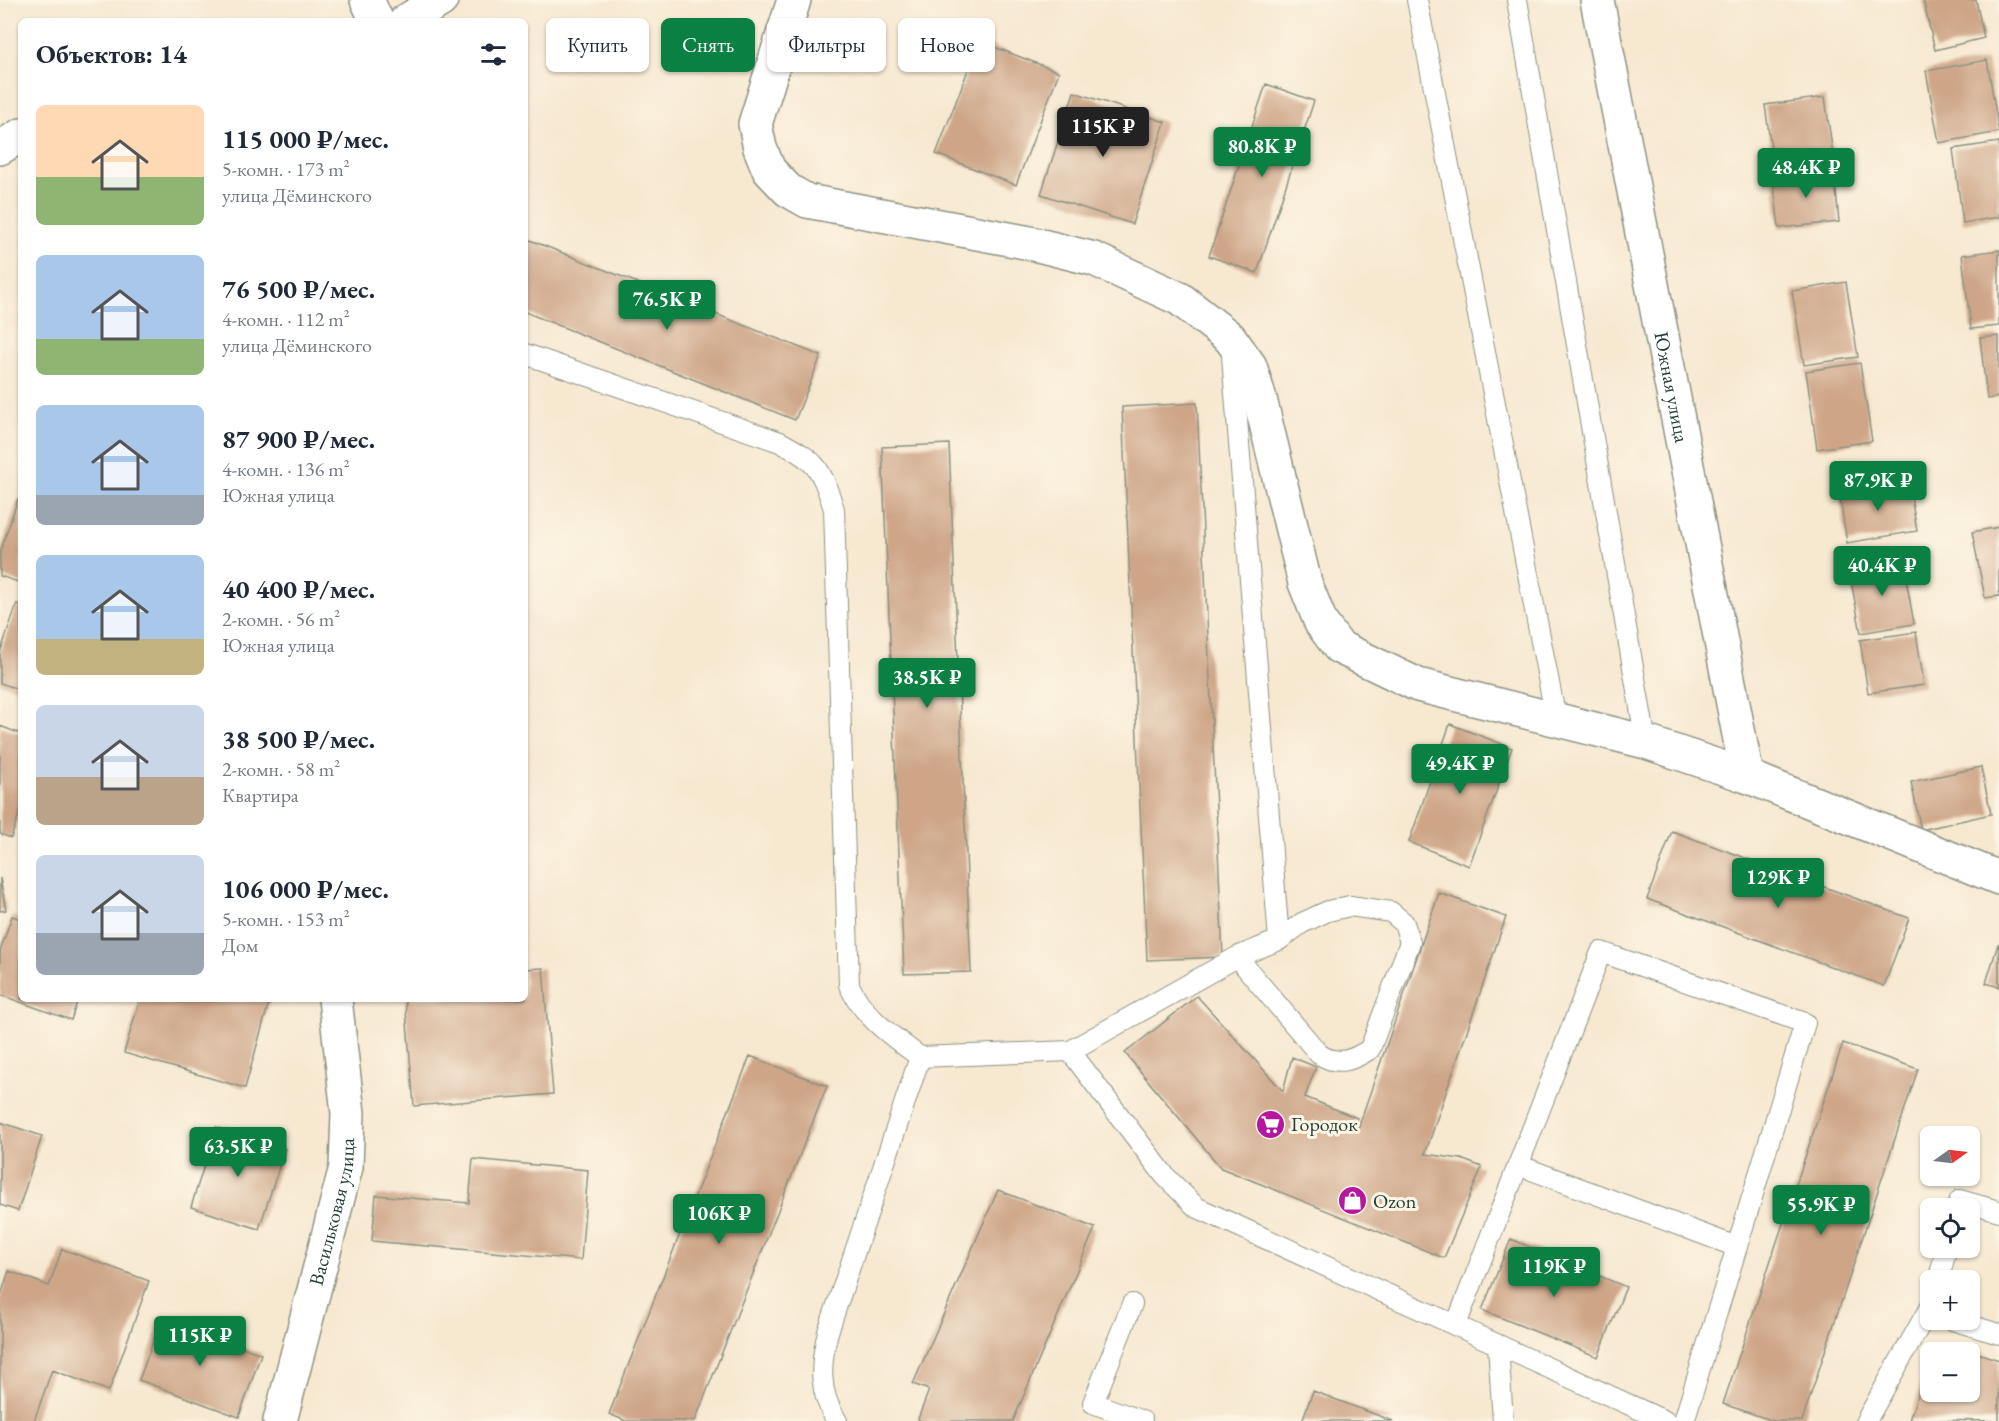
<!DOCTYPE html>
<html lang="ru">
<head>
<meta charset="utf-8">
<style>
	:root { --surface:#fff; --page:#f6f6f7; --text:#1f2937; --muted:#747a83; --accent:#0b8043 }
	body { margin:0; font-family:"EB Garamond",serif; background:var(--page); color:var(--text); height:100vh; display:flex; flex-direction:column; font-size:22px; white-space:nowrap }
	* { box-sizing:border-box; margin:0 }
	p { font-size:20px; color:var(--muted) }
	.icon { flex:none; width:33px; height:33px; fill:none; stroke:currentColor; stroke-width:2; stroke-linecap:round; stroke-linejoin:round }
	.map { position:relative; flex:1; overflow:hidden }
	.panel { position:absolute; left:18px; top:18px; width:510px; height:984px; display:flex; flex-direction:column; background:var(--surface); border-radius:9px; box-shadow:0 2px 4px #0004 }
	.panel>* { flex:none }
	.hud { position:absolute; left:546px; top:18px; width:570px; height:54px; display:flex; gap:12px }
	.needle { width:39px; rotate:76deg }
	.controls { position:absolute; left:1920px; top:1126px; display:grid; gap:12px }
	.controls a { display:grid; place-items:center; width:60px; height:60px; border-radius:9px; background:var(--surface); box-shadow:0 2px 4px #0004; font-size:30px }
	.price { position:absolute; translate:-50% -51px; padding:0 14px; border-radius:6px; background:var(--accent); color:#fff; font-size:20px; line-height:39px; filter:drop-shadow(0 2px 3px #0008) }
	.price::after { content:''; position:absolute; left:50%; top:36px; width:18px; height:14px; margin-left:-9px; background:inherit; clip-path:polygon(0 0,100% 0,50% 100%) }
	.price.selected { background:#222; color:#fff }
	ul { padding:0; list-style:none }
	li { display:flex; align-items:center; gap:18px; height:150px; padding:0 18px }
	li span { display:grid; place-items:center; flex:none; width:168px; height:120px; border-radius:9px; color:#555 }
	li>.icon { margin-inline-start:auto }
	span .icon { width:72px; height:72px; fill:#fffc; stroke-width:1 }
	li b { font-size:26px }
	h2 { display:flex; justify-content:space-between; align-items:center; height:72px; padding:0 18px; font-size:26px }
	.tag { padding:0 21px; border-radius:9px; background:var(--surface); box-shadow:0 2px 4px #0004; font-size:21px; line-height:54px }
	.tag.selected { background:var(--accent); color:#fff }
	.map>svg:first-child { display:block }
	.building { fill:#cea587 }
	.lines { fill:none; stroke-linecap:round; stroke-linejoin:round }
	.service-casing { stroke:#8b9282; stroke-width:22 }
	.minor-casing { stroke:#8b9282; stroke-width:36 }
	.service { stroke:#fff; stroke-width:20 }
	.minor { stroke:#fff; stroke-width:33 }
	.labels { text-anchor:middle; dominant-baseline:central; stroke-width:6; stroke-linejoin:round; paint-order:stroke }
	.street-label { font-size:20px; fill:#1f3d34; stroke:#fcf5e5 }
	.poi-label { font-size:20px; fill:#1f3d34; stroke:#fcf5e5; text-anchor:start }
</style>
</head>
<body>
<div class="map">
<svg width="1999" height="1421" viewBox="0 0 1999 1421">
	<rect width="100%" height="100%" fill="#fcf5e5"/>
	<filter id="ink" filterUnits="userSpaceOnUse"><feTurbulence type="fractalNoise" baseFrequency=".0167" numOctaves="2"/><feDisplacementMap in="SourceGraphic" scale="12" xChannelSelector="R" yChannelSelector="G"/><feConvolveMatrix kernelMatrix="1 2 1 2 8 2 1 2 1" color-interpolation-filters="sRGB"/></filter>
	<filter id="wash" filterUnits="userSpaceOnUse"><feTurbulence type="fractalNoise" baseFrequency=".008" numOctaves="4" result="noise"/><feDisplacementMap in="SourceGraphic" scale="24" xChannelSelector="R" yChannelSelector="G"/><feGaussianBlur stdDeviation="1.35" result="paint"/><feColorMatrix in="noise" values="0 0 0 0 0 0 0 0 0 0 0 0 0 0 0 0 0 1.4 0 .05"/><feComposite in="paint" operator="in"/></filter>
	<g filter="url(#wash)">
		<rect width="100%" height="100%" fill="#f7e8d0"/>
		<g id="blocks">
			<path class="building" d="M1923,0H1976L1984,38L1935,50Z
				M979,41L1059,72L1016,185L936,154Z
				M1987,60L1999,132L1939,143L1926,71Z
				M1266,84L1314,101L1257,273L1209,256Z
				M1074,92L1165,122L1132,224L1041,194Z
				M1825,97L1834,162L1774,170L1765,105Z
				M1999,142V217L1963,223L1953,149Z
				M1834,170L1839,222L1779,228L1773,176Z
				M525,238L821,356L795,420L525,312Z
				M1999,250V326L1971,329L1962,255Z
				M1846,282L1858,357L1804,365L1792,291Z
				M1999,336V397L1987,399L1980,338Z
				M1860,363L1872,441L1817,449L1806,371Z
				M1197,403L1223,957L1147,960L1122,407Z
				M949,444L971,972L904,974L882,447Z
				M1908,480L1917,531L1847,543L1839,492Z
				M18,499L21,500V583L0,576V553Z
				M1999,527V596L1985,598L1972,532Z
				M1903,561L1914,624L1861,633L1849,571Z
				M17,604L21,606V690L0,683V653Z
				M1916,632L1924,685L1868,693L1860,640Z
				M1450,724L1512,748L1469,866L1409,842Z
				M0,726L21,734V808L11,838L0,834Z
				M1981,767L1991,814L1921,830L1911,782Z
				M1672,831L1909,918L1884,986L1647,899Z
				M0,878L6,910L0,911Z
				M1439,893L1506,917L1425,1154L1461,1159L1482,1167L1444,1258L1221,1168L1125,1053L1197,996L1283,1091L1292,1057L1316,1067L1305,1097L1357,1118L1352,1130L1357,1131Z
				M12,916L21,919V999H78L71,1020L0,995V951Z
				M1998,944H1999V987L1986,983Z
				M543,968L553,1094L414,1106L405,999H525V969Z
				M140,999H270L245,1088L124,1053Z
				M1843,1043L1918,1069L1802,1421H1774L1723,1404Z
				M750,1056L827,1086L695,1421H626L609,1414Z
				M0,1122L42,1136L18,1211L0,1205Z
				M216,1127L285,1149L259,1229L191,1207Z
				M473,1159L588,1170L581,1260L372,1241L376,1195L469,1203Z
				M998,1190L1095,1228L1013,1421H921L918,1419L929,1390L913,1384Z
				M1511,1239L1626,1287L1598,1357L1482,1310Z
				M62,1249L149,1281L109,1391L52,1370L34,1421H0V1298L9,1271L49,1286Z
				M162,1317L261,1354L239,1417L139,1380Z
				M1975,1352L1999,1360V1421L1909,1420L1930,1361V1392H1970V1362Z
				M1313,1391L1393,1421H1302Z"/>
		</g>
	</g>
	<g filter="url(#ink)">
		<use href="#blocks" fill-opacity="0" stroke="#8b9282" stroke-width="1.5"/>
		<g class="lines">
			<defs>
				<path id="service" d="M1417,0L1556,719
					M1517,0L1646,742
					M1231,344L1279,940
					M525,354L780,442C819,463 820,467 834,509L849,985C864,1018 892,1036 920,1057
					M1237,957L1319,1054C1337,1066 1352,1061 1370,1049L1410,942L1404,923L1391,912L1350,906L1328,911L1302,923L1279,940L1237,957L1070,1051L1165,1176L1196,1207L1665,1421
					M1518,1165L1737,1247
					M1957,1209L1960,1200L1999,1211
					M1938,1281L1947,1248
					M1132,1304L1093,1403L1142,1421
					M1952,1320L1999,1334
					M1456,1325L1601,952L1805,1023L1684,1421
					M1498,1345L1503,1421
					M837,1421C818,1392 820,1364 828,1332L920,1057L1070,1051
					M1866,1421L1930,1307"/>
				<g id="minor">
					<path d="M367,0L377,21"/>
					<path d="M794,0L755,124L760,148L769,170L788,190L807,201L1030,243L1094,259L1180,299L1230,338L1250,366L1260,399L1305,583L1321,623L1339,647L1418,685L1646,742L1747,776L1999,878"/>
					<path id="s1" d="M1597,0L1747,776"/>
					<path d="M406,21L441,0"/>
					<path d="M0,148L21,135"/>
					<path id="s2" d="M280,1421L346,1167L348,1113L335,999"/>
				</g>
			</defs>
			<use href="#service" class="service-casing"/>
			<use href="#minor" class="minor-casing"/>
			<use href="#service" class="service"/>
			<use href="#minor" class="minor"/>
		</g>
	</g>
	<defs>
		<symbol id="supermarket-disc" viewBox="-11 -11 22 22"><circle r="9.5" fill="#b5179e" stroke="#fcf5e5"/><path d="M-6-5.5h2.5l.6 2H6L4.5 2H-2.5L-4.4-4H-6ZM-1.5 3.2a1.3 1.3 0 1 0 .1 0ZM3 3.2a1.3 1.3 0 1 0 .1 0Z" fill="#fff"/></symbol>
		<symbol id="shop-disc" viewBox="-11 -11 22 22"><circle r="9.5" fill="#b5179e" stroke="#fcf5e5"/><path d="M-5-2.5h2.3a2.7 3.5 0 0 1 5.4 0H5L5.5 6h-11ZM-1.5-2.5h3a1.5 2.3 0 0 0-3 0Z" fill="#fff"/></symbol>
	</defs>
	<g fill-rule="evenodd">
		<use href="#supermarket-disc" x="1254" y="1108" width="33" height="33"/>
		<use href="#shop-disc" x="1336" y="1184" width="33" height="33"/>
	</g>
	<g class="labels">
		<g class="street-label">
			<text stroke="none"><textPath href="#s1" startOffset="394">Южная улица</textPath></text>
			<text stroke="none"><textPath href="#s2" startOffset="216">Васильковая улица</textPath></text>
		</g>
		<g class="poi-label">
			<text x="1291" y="1124">Городок</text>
			<text x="1373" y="1201">Ozon</text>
		</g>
	</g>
</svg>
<div class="controls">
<a><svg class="needle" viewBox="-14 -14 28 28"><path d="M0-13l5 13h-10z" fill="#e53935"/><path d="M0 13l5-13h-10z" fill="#747a83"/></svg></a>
<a><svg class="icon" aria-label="locate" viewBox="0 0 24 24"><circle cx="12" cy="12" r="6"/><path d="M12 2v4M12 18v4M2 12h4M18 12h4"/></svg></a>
<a>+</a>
<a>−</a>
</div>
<b class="price selected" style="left:1103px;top:158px">115K ₽</b>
<b class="price" style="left:1262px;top:178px">80.8K ₽</b>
<b class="price" style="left:1806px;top:199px">48.4K ₽</b>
<b class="price" style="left:667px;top:331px">76.5K ₽</b>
<b class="price" style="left:1878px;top:512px">87.9K ₽</b>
<b class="price" style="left:1882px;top:597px">40.4K ₽</b>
<b class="price" style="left:927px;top:709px">38.5K ₽</b>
<b class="price" style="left:1460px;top:795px">49.4K ₽</b>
<b class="price" style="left:1778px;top:909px">129K ₽</b>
<b class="price" style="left:238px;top:1178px">63.5K ₽</b>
<b class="price" style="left:1821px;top:1236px">55.9K ₽</b>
<b class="price" style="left:719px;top:1245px">106K ₽</b>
<b class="price" style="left:1554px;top:1298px">119K ₽</b>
<b class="price" style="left:200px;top:1367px">115K ₽</b>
<div class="hud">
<a class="tag">Купить</a>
<a class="tag selected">Снять</a>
<a class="tag">Фильтры</a>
<a class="tag">Новое</a>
</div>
<section class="panel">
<h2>Объектов: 14<svg class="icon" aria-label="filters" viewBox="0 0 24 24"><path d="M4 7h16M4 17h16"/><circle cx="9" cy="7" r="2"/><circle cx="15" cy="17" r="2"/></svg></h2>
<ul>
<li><span style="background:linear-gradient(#ffd9b3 60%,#8fb573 0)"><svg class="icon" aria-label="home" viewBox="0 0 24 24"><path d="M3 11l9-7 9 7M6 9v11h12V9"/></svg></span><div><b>115 000 ₽/мес.</b><p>5-комн. · 173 m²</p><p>улица Дёминского</p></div></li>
<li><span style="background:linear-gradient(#a9c7e8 70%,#8fb573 0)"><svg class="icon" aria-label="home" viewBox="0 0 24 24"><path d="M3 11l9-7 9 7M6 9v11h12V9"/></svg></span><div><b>76 500 ₽/мес.</b><p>4-комн. · 112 m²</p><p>улица Дёминского</p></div></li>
<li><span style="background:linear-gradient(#a9c7e8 75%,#9aa5b1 0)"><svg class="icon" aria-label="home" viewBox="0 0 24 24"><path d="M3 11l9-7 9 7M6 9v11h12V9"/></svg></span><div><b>87 900 ₽/мес.</b><p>4-комн. · 136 m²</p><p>Южная улица</p></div></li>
<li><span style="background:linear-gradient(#a9c7e8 70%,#c2b280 0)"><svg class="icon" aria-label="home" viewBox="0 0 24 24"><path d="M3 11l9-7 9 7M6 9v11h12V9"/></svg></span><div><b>40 400 ₽/мес.</b><p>2-комн. · 56 m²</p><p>Южная улица</p></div></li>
<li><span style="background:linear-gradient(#c9d6e8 60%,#b9a48a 0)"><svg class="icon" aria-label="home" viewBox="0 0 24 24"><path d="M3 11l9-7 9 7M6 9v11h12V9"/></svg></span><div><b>38 500 ₽/мес.</b><p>2-комн. · 58 m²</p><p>Квартира</p></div></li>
<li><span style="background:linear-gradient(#c9d6e8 65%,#9aa5b1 0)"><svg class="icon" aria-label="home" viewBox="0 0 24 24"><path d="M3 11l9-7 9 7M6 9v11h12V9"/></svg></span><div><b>106 000 ₽/мес.</b><p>5-комн. · 153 m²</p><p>Дом</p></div></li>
</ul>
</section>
</div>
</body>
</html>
